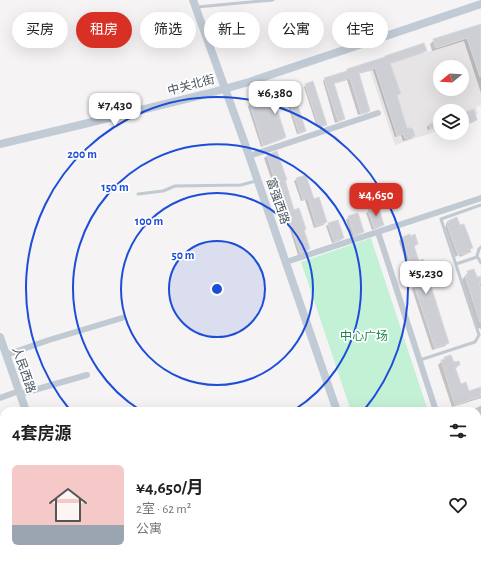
<!DOCTYPE html>
<html lang="zh">
<head>
<meta charset="utf-8">
<style>
	:root { --surface:#fff; --page:#f6f6f6; --text:#202124; --muted:#757577; --line:#e0e0e0; --accent:#d93025 }
	body { margin:0; font-family:"Alegreya Sans","Noto Sans SC",sans-serif; background:var(--page); color:var(--text); height:100vh; display:flex; flex-direction:column; font-size:15px; white-space:nowrap }
	* { box-sizing:border-box; margin:0 }
	p { font-size:13px; color:var(--muted) }
	.icon { flex:none; width:22px; height:22px; fill:none; stroke:currentColor; stroke-width:2; stroke-linecap:round; stroke-linejoin:round }
	.map { position:relative; flex:1; overflow:hidden }
	.side { position:absolute; left:0px; top:407px; width:481px; height:156px; display:flex; flex-direction:column; background:var(--surface); border-radius:12px 12px 0 0; box-shadow:0 4px 16px #0002 }
	.side>* { flex:none }
	.top-card { position:absolute; left:12px; top:12px; width:457px; height:36px; display:flex; gap:8px }
	.needle { width:26px; rotate:252deg }
	.fabs { position:absolute; left:433px; top:60px; display:grid; gap:8px }
	.fabs a { display:grid; place-items:center; width:36px; height:36px; border-radius:50%; background:var(--surface); box-shadow:0 4px 16px #0002; font-size:20px }
	.price { position:absolute; translate:-50% -34px; padding:0 9px; border-radius:8px; background:#fff; color:#222; font-size:13px; line-height:26px; filter:drop-shadow(0 1px 2px #0008) }
	.price::after { content:''; position:absolute; left:50%; top:24px; width:12px; height:9px; margin-left:-6px; background:inherit; clip-path:polygon(0 0,100% 0,50% 100%) }
	.price.selected { background:var(--accent); color:#fff }
	ul { padding:0; list-style:none }
	li { display:flex; align-items:center; gap:12px; height:100px; padding:0 12px }
	li+li { border-top:1px solid var(--line) }
	li span { display:grid; place-items:center; flex:none; width:112px; height:80px; border-radius:6px; color:#555 }
	li>.icon { margin-inline-start:auto }
	span .icon { width:48px; height:48px; fill:#fffc; stroke-width:1 }
	li b { font-size:17px }
	h2 { display:flex; justify-content:space-between; align-items:center; height:48px; padding:0 12px; font-size:17px }
	.chip { padding:0 14px; border-radius:18px; background:var(--surface); box-shadow:0 4px 16px #0002; font-size:14px; line-height:36px }
	.chip.selected { background:var(--accent); color:#fff }
	.map>svg:first-child { display:block }
	.education { fill:#e6e4e5; fill-rule:evenodd }
	.green { fill:#c3f1d5 }
	.shadow { fill:#0003 }
	.building { fill:#cdcfd5; stroke:#d7d9de }
	.lines { fill:none; stroke-linecap:round; stroke-linejoin:round }
	.lane { stroke:#c1cad2; stroke-width:3 }
	.street { stroke:#c1cad2; stroke-width:6 }
	.secondary { stroke:#c1cbd6; stroke-width:8 }
	.ring { fill:none; stroke:#1d4ed8; stroke-width:2 }
	.labels { text-anchor:middle; dominant-baseline:central; stroke-width:3.5; stroke-linejoin:round; paint-order:stroke }
	.street-label { font-size:12px; fill:#4a5661; stroke:#fff }
	.park-label { font-size:12px; fill:#17864f; stroke:#fff }
	.centre { fill:#1d4ed8; stroke:#fff; stroke-width:2 }
	.ring-label { font-size:12px; text-anchor:middle; font-weight:bold; fill:#1d4ed8; stroke:#fff; stroke-width:3.5; stroke-linejoin:round; paint-order:stroke }
</style>
</head>
<body>
<div class="map">
<svg width="481" height="563" viewBox="0 0 481 563">
	<rect width="100%" height="100%" fill="#f5f3f3"/>
	<path class="education" d="M481,34V105L476,107L478,114L462,119V111H440V130L395,145L370,71ZM440,67H462V89H440Z"/>
	<path class="green" d="M371,238L428,411H376L375,409L368,411H351L301,262Z"/>
	<path class="shadow" d="M481,25V93L464,41L432,51L430,44L434,40Z
		M425,50L423,53L390,64L399,94L397,96L406,129L414,136L412,138L403,141L401,135L395,137L373,70L358,74L369,110L367,113L358,115L347,80L333,84L344,118L341,121L335,123L323,81L325,79L345,73L347,70Z
		M306,85L326,124L324,126V124L317,127L304,87Z
		M293,89L298,103L296,104L305,131L302,133L297,134L286,100L274,104L285,137L283,139L261,147L248,107L250,103L252,101Z
		M462,114L476,120L474,122L462,126Z
		M440,121V126L428,130L427,127L429,125Z
		M277,153L294,211L305,229L303,231L309,249L306,252L298,255L283,208H281L264,158L267,156Z
		M297,179L313,200L326,222L323,225L314,228L305,200L301,201L294,181Z
		M369,211L383,225L380,227L372,230L366,213Z
		M349,217L363,231L360,234L352,237L346,220Z
		M448,221L459,226L471,248L469,250L470,252L467,254L460,257L459,255L455,257L445,227L446,226V224Z
		M329,224L343,238L341,240L332,243L326,226Z
		M409,235L417,244L413,248L418,262L425,270L422,273L448,343L445,346L432,350L412,289L414,287L399,241L402,238Z
		M468,272L476,279L481,277V330L480,328L478,329L462,280Z
		M445,358L453,364L459,365L455,369L460,385L468,392L481,388V398L452,407L438,365Z
		M481,547V563H438L441,560L443,559H477V548Z
		M322,559H327L329,563H314L316,561Z"/>
	<path class="building" d="M481,24V76L480,77L467,38L436,48L433,39Z
		M424,43L427,51L390,63L401,94L397,95L407,128H411L413,129L415,136L405,139L403,134L397,136L375,68L359,73L370,111L361,114L350,78L334,83L345,119L338,121L324,78L347,71V69L385,57V56Z
		M313,81L327,125L319,127L305,84Z
		M294,87L299,103H297L306,131L299,133L288,99L275,103L286,137L263,146L250,104L252,100Z
		M474,109L477,120L462,125V113Z
		M440,120V126L430,129L429,124Z
		M277,151L287,180H285L294,210L299,208L306,229L304,230L310,249L300,253L285,206H283L267,155Z
		M306,175L314,199L319,197L327,222L316,226L308,198L303,200L296,178Z
		M378,206L384,225L374,228L368,210Z
		M358,213L364,232L354,235L348,216Z
		M457,217L460,225L464,224L473,248L470,249L471,252L462,255V253L458,255L447,224L449,223L448,221Z
		M338,220L344,238L334,241L328,223Z
		M410,234L411,236L415,234L418,244L414,246L419,261L423,259L426,270L422,271L425,281L429,280L449,343L435,348L414,285L417,284L402,237Z
		M474,269L477,277L481,276V283H479L481,290V322H480L465,276L468,274L467,271Z
		M451,355L454,362L459,361L460,365L455,367L461,384L466,382L469,391L481,387V396L455,405L441,360L445,359L444,357Z"/>
	<g class="lines">
		<path class="lane" d="M197,7L273,0
			M138,194L163,191L175,186L241,185L256,181
			M481,247L479,249L477,256L481,263
			M456,264L477,257
			M420,360L475,342L479,335L441,219L481,205
			M477,543L481,541
			M415,563L427,559"/>
		<path class="street" d="M249,156L378,113
			M378,232L436,411
			M286,262L481,198
			M6,355L49,340L122,318
			M20,394L87,375
			M0,398L19,391
			M0,546L4,545"/>
		<path class="secondary" d="M193,0L244,141L337,411
			M0,144L80,125L206,94L249,82L481,4
			M0,337L26,411
			M477,412L481,410
			M64,559L65,563
			M388,559L389,563"/>
	</g>
	<circle cx="217" cy="289" r="48" fill="#1d4ed8" fill-opacity=".12"/>
	<g class="ring">
		<circle cx="217" cy="289" r="48"/>
		<circle cx="217" cy="289" r="96"/>
		<path d="M140 410A144 144 0 1 1 294 410"/>
		<path d="M70 410A191 191 0 1 1 364 410"/>
	</g>
	<g class="labels">
		<g class="street-label">
			<text transform="translate(191 85) rotate(-15)">中关北街</text>
			<text transform="translate(278 201) rotate(71)">富强西路</text>
			<text transform="translate(24 370) rotate(71)">人民西路</text>
		</g>
		<g class="park-label">
			<text x="364" y="336">中心广场</text>
		</g>
	</g>
	<circle cx="217" cy="289" r="6" class="centre"/>
	<g class="ring-label">
		<text x="82" y="158">200 m</text>
		<text x="115" y="191">150 m</text>
		<text x="149" y="225">100 m</text>
		<text x="183" y="259">50 m</text>
	</g>
</svg>
<div class="fabs">
<a><svg class="needle" viewBox="-14 -14 28 28"><path d="M0-13l5 13h-10z" fill="#e53935"/><path d="M0 13l5-13h-10z" fill="#757577"/></svg></a>
<a><svg class="icon" aria-label="layers" viewBox="0 0 24 24"><path d="M12 4l9 5-9 5-9-5zM3 14l9 5 9-5"/></svg></a>
</div>
<b class="price" style="left:275px;top:115px">¥6,380</b>
<b class="price" style="left:115px;top:127px">¥7,430</b>
<b class="price selected" style="left:376px;top:217px">¥4,650</b>
<b class="price" style="left:426px;top:295px">¥5,230</b>
<div class="top-card">
<a class="chip">买房</a>
<a class="chip selected">租房</a>
<a class="chip">筛选</a>
<a class="chip">新上</a>
<a class="chip">公寓</a>
<a class="chip">住宅</a>
</div>
<section class="side">
<h2>4套房源<svg class="icon" aria-label="filters" viewBox="0 0 24 24"><path d="M4 7h16M4 17h16"/><circle cx="9" cy="7" r="2"/><circle cx="15" cy="17" r="2"/></svg></h2>
<ul>
<li><span style="background:linear-gradient(#f6c9c9 75%,#9aa5b1 0)"><svg class="icon" aria-label="home" viewBox="0 0 24 24"><path d="M3 11l9-7 9 7M6 9v11h12V9"/></svg></span><div><b>¥4,650/月</b><p>2室 · 62 m²</p><p>公寓</p></div><svg class="icon" aria-label="heart" viewBox="0 0 24 24"><path d="M12 20l-8-8c-3-5 5-10 8-4 3-6 11-1 8 4z"/></svg></li>
</ul>
</section>
</div>
</body>
</html>
